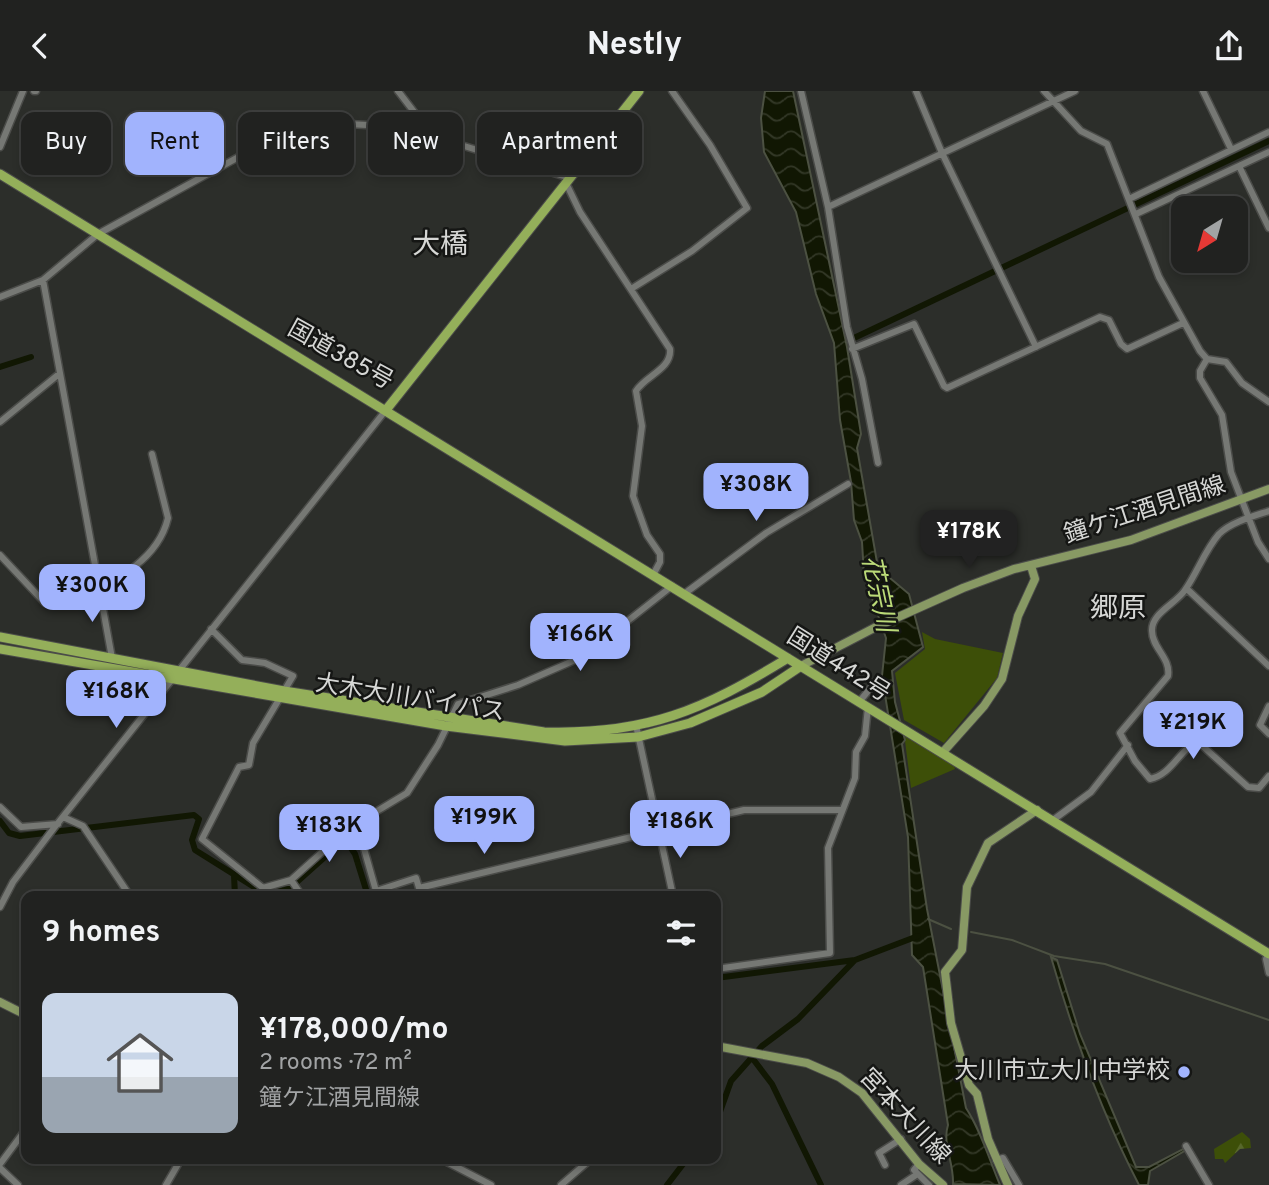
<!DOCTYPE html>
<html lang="en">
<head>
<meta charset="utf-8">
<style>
	:root { --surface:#212220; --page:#292a29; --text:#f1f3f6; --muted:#a2a4a5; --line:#3e3f3e; --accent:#a1b3fd }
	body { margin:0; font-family:Overpass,"Noto Sans JP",sans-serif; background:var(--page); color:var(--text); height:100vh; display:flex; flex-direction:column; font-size:26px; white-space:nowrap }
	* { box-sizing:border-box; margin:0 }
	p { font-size:23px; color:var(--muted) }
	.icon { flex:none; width:38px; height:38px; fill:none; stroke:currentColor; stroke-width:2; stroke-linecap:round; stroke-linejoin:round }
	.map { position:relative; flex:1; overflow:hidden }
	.panel { position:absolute; left:21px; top:800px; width:700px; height:273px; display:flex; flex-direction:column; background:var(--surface); border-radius:14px; box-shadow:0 4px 10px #0003,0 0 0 2px var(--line) }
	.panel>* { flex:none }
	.hud { position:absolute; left:21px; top:21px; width:700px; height:63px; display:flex; gap:14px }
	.needle { width:46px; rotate:217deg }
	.fabs { position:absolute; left:1171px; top:105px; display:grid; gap:14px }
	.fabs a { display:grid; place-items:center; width:77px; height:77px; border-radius:14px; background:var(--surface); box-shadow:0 4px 10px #0003,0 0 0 2px var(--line); font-size:35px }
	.price { position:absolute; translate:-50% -60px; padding:0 16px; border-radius:14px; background:var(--accent); color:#111; font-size:23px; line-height:46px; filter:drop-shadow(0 2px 4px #0008) }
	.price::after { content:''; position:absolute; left:50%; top:42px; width:21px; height:16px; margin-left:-10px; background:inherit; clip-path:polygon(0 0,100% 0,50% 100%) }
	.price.current { background:#222; color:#fff }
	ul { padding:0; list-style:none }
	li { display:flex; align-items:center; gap:21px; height:175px; padding:0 21px }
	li+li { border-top:2px solid var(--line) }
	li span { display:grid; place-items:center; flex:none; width:196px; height:140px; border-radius:14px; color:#555 }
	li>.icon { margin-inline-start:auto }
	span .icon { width:84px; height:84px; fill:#fffc; stroke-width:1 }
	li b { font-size:30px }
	h2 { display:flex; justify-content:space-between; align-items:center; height:84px; padding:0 21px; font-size:30px }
	.pill { padding:0 24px; border-radius:14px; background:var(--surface); box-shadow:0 4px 10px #0003,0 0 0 2px var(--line); font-size:24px; line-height:63px }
	.pill.current { background:var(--accent); color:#111 }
	header { display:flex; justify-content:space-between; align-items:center; height:91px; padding:0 21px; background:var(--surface); font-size:32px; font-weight:700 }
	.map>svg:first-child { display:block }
	.grass { fill:#3d4f08 }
	.forest { fill:url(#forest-firs) }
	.water { fill:url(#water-waves); stroke:#4c5142; stroke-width:2 }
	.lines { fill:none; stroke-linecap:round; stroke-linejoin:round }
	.stream { stroke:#4c5142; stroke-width:2 }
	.canal { stroke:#111703; stroke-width:6 }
	.minor-casing { stroke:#4b4c49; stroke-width:9 }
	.major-casing { stroke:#4b4c49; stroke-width:10 }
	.highway-casing { stroke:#4b4c49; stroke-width:11 }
	.minor { stroke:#767874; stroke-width:6 }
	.major { stroke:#889964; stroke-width:8 }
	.highway { stroke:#94af5a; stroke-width:9 }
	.poi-dot { fill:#a1b3fd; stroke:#151614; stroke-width:2.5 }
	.labels { text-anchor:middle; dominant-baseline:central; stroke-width:5; stroke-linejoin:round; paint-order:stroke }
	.street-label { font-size:24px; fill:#d6d7d5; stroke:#151614 }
	.poi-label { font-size:24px; fill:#d6d7d5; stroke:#151614; text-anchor:end }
	.water-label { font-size:26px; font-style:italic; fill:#bbda78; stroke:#151614 }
	.quarter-label { font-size:28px; fill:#d6d7d5; stroke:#151614 }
</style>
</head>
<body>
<header><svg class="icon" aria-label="back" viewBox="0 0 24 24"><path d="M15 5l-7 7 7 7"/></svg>Nestly<svg class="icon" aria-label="share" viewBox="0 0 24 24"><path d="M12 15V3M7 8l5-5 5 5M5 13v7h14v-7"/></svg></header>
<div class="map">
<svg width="1269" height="1094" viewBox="0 0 1269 1094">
	<defs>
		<pattern id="forest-firs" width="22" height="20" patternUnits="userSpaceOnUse" patternTransform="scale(1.75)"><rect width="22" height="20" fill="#3d4f08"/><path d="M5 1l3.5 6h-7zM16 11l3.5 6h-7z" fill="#58682b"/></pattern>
		<pattern id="water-waves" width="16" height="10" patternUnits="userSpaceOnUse" patternTransform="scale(1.75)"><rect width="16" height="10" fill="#111703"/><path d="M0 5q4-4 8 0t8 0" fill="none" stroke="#333827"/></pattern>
	</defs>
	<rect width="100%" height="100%" fill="#2c2e2a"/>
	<path class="grass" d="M922,541L935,548L1003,562L997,587L944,652L904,629L895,582L925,558Z
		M904,642L952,667L955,678L911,697Z"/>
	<path class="forest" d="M1242,1041L1250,1048L1251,1057L1240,1058L1225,1072L1223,1068H1215L1214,1058Z"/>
	<path class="water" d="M765,0H793L847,256L861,343L857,357L878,477L909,503L923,556L892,580L895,611L905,649L902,653L927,818L966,1017C981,1040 989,1068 1000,1094L953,1093C954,1071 942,1053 948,1034L923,876L912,864L908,746L882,585L886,547L864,484L862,451L854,429L851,391L840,329L834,252L816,203L796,121L764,61L761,27Z
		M1051,866L1057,869L1080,943L1136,1076H1149L1185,1057L1186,1059L1150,1080L1148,1094H1139C1101,1021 1074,946 1051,866Z"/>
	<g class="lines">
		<path class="stream" d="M928,828L951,838
			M971,841L1012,849L1054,865L1105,873L1269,929"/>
		<path class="canal" d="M854,247L1269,50
			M0,276L31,266
			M0,730L9,742L20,745L194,724L199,728L192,749L195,759L267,804L289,798L345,748L355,763L368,805
			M234,784L235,805
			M716,887L855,869
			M753,968L772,993L821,1094
			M716,1032L731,990L762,955L798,928L855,869L918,845
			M667,1094L687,1068"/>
		<defs>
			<path id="minor" d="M34,0H36
				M398,0L431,43
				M801,0L828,116L847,236L862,288L878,372
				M916,0L942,62L1036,256
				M1044,0L1081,40L1107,53L1159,186L1200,260L1207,268L1226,271L1242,292L1269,311
				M1203,0L1231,58
				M0,56L23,0
				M1239,75L1269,137
				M566,92L580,121L670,258C672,278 645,285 636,300L642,335L633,405L647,444L660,463V471L653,484
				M1129,108L1269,41
				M828,116L1075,0
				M1136,123L1269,61
				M43,189L112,567
				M631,198L692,160L747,117L710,54L672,0
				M0,206L43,189L98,143L266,51L314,31L401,36L570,87
				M852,258L914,233L944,295L947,297L1100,226L1109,229L1121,253L1127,258L1183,232
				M1207,268L1200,280V287L1222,324L1231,381L1258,451L1269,468
				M0,331L59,283
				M1269,420C1254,425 1231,431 1219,443C1205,459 1197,482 1185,499C1176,513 1151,522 1152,540C1152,557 1171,567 1168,585L1120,642L1135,670L1150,688C1171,684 1178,661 1197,650L1248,696L1259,697L1269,685
				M0,464L45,512L59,506L71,511C109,492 157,473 168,427L152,363
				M1187,498L1269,575
				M684,503L766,442L848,393
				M211,538L242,569L265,572L293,585L253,652L249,674L239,676L202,748L263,797L291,789L349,737L407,702L438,654L458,613L518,594L582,566L672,495
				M859,611L878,588
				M1269,615L1260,634L1269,643
				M636,634L673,805
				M0,716L21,736L58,733
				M63,726L83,735L130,805
				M1053,729L1091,701L1128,654
				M349,737L359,740L376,800L416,787L419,797L744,719H841
				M291,789L302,805
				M0,816L13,791L54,737L386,319
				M1268,863L1266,868L1269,882
				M716,878L830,862L828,757L855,687L856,661L865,645L868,616
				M1186,1055L1209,1094
				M441,1068L491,1094
				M996,1069L1003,1067L1019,1094
				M0,1073L26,1038
				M919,1073L914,1079L929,1094
				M885,1074L879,1062L901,1048
				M0,1077L18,1094
				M166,1094L181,1068
				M561,1094L591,1068
				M901,1094L916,1084"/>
			<path id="major" d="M801,575L876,536L963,497L1014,478L1131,449L1269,398
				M943,661L984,615L1002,588L1018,525L1035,488L1031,475
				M0,911L26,924
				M716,955L807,972L839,986L862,1002L919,1073L943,1094
				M1008,1094L988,1048L977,1003L969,994L951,932L945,881L962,859L967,796L988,752L1037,719"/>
			<path id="highway" d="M0,83L1269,863
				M386,319L639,0
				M0,546L284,600L544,641C647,644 703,619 788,567
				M0,558L446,635L565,650L638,646L690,632L762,601L801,575"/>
		</defs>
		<use href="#minor" class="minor-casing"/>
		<use href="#major" class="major-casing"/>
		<use href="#highway" class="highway-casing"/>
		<use href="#minor" class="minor"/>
		<use href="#major" class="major"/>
		<use href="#highway" class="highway"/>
	</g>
	<circle class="poi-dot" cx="1184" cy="981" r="7"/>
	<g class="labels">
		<g class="street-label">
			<text transform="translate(340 265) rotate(29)">国道385号</text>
			<text transform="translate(1145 420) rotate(-18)">鐘ケ江酒見間線</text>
			<text transform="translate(838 575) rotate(32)">国道442号</text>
			<text transform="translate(410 608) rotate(9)">大木大川バイパス</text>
			<text transform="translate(904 1026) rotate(47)">宮本大川線</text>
		</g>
		<g class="poi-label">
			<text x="1170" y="981">大川市立大川中学校</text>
		</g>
		<g class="water-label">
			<text transform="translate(877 503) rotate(78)">花宗川</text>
		</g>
		<g class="quarter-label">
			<text x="440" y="155">大橋</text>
			<text x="1118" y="519">郷原</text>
		</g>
	</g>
</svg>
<div class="fabs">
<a><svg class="needle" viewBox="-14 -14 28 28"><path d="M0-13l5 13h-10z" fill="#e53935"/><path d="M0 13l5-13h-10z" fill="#a2a4a5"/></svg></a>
</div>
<b class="price" style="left:756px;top:432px">¥308K</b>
<b class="price current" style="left:969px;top:479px">¥178K</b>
<b class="price" style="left:92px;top:533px">¥300K</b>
<b class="price" style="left:580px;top:582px">¥166K</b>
<b class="price" style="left:116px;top:639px">¥168K</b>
<b class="price" style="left:1193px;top:670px">¥219K</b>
<b class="price" style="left:484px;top:765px">¥199K</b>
<b class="price" style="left:680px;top:769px">¥186K</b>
<b class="price" style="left:329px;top:773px">¥183K</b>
<div class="hud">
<a class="pill">Buy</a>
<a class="pill current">Rent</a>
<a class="pill">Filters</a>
<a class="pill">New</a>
<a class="pill">Apartment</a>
</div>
<section class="panel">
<h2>9 homes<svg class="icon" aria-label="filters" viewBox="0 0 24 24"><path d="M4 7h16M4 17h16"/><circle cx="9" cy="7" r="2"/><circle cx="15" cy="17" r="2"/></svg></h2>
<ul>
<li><span style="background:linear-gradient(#c9d6e8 60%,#9aa5b1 0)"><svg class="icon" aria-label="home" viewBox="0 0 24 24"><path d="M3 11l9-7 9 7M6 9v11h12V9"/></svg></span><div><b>¥178,000/mo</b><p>2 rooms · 72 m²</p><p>鐘ケ江酒見間線</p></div></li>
</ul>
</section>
</div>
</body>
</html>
